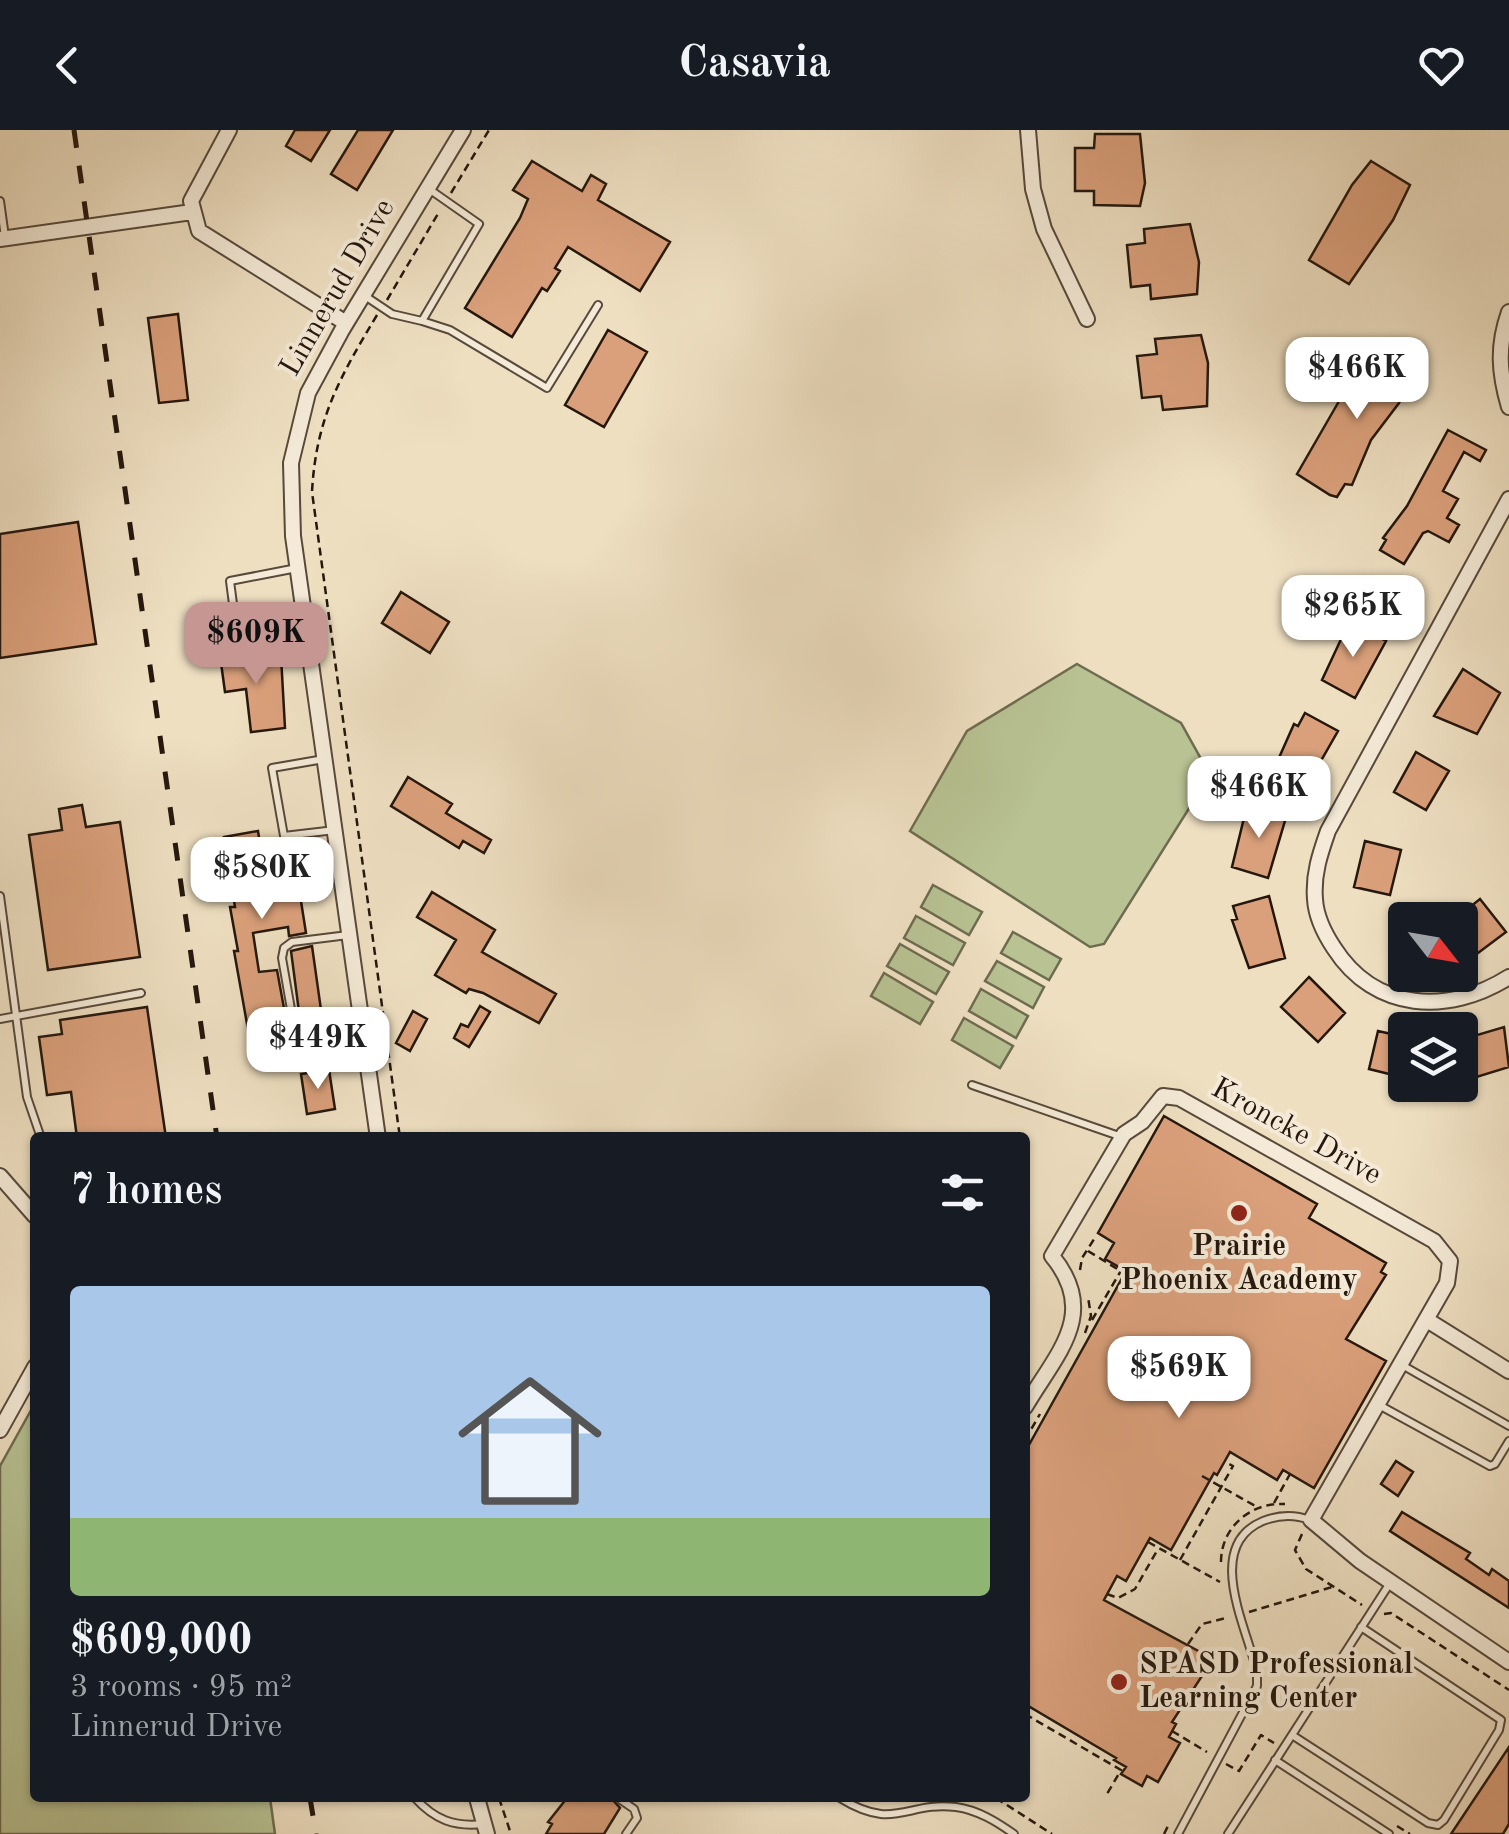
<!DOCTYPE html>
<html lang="en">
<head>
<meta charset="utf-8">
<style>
	:root { --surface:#171b24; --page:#242831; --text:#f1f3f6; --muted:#9ea1a6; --accent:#c59692 }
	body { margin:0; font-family:"Old Standard TT",serif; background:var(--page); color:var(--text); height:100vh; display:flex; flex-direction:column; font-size:38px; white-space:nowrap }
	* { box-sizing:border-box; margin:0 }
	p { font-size:32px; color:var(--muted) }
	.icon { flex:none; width:55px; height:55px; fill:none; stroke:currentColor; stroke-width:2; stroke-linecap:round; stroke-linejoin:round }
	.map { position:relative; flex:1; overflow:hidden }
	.sheet { position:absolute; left:30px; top:1002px; width:1000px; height:670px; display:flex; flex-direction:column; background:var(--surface); border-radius:10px; box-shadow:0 2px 8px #0004 }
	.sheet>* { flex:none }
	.needle { width:65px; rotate:121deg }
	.buttons { position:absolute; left:1388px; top:772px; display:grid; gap:20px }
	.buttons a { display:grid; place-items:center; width:90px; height:90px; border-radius:10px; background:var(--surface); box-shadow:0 2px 8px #0004; font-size:50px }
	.price { position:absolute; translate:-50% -85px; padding:0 22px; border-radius:20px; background:#fff; color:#222; font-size:32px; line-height:65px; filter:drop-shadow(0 2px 5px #0008) }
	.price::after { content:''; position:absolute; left:50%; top:60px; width:30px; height:22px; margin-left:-15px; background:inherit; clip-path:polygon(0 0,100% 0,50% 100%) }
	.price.on { background:var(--accent); color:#111 }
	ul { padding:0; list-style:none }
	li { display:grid; align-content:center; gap:20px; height:530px; padding:0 40px }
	li span { display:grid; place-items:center; height:310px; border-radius:10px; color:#555 }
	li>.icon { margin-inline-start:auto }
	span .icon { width:180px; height:180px; fill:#fffc; stroke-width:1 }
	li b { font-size:42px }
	h2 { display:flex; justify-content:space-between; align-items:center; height:120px; padding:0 40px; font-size:42px }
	header { display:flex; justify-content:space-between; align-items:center; height:130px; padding:0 40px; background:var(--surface); font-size:45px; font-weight:800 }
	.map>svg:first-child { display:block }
	.green { fill:#b8c293; stroke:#6e6c50; stroke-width:2.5 }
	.building { fill:#daa07b; stroke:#25170e; stroke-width:2.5 }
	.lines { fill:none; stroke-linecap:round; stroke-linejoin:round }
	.lane-casing { stroke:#57493b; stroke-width:10 }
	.street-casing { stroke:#57493b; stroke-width:18 }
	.path { stroke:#25170e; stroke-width:2.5; stroke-dasharray:8 5; stroke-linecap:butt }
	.lane { stroke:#f4ead7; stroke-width:6 }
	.street { stroke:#f4ead7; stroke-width:14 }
	.rail { stroke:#25170e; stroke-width:5; stroke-dasharray:18 18; stroke-linecap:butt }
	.poi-dot { fill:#8f2418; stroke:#f4ead7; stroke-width:4 }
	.labels { text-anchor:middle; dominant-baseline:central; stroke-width:8; stroke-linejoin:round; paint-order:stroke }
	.street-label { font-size:30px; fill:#25170e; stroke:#f4ead7 }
	.poi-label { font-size:30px; font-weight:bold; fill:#25170e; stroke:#f4ead7 }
</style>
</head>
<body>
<header><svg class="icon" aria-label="back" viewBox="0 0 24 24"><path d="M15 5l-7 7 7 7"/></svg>Casavia<svg class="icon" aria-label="heart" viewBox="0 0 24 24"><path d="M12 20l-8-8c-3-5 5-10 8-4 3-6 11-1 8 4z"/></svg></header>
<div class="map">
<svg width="1509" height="1704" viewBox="0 0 1509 1704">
	<rect width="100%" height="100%" fill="#eedfc1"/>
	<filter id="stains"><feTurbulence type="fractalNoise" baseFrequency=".002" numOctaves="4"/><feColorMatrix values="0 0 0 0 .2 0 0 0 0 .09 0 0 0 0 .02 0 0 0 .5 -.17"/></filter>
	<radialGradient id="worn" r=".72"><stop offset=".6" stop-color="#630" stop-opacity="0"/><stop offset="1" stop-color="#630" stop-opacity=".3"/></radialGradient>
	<path class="green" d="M1077,534L1181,593L1210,645L1104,814L1090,817L910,701L967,601Z
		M933,755L982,782L969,805L921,777Z
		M916,786L965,813L953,835L904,808Z
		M1013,802L1061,829L1049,850L1001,823Z
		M900,814L949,842L936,864L887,836Z
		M997,831L1044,857L1033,878L985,851Z
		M884,843L933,872L920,894L871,866Z
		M981,859L1028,886L1016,908L969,881Z
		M964,888L1013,916L1000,938L952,910Z
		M35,1273V1668H270L275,1704H0V1336Z"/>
	<path class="building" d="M295,0H330L311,31L286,16Z
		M358,0H393L357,60L331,44Z
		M1095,4H1140L1145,53L1140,76L1094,75V61H1075V18H1094Z
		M532,31L582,61L591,45L606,54L598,70L670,112L640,161L568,117L555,138L560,141L547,161L542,158L512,207L465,178L520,88L528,69L513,60Z
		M1371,31L1410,55L1393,90L1349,154L1309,130L1352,55Z
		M1190,94L1199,132L1197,164L1151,169L1150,155L1131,157L1127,115L1145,113L1144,99Z
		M178,184L188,270L159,273L148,188Z
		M608,200L647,222L604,297L565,275Z
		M1201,205L1208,233L1207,276L1163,280L1161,266L1142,268L1137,226L1157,224L1155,209Z
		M1378,215L1417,239L1399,273L1371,310L1352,355L1345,354L1337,367L1330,365L1297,344L1342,266L1345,268L1366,230Z
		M1448,300L1486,320L1480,331L1464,322L1443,361L1458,369L1447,388L1459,395L1449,412L1428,401L1423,403L1404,434L1380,420L1386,410L1383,408L1407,376Z
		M78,392L96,514L0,528V404Z
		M401,462L449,492L430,523L382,493Z
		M1353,493L1386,511L1355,568L1322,550L1343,505L1346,507Z
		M231,509L237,533L281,526L285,598L251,602L246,559L225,562L218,511Z
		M1463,539L1500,563L1477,604L1434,586Z
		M1305,583L1338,601L1306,657L1274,639L1294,594L1298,596Z
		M1416,622L1449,641L1426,680L1394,662Z
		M408,647L452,674L446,683L491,710L484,723L463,711L459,718L391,676Z
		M1253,673L1287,684L1268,748L1232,737L1244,688L1248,689Z
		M82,675L86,697L120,692L140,827L48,840L29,705L62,700L59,679Z
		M258,701L262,727L299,720L303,751L298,752L306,803L289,806L288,797L253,803L259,842L277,840L288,900L249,905L234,821H238L230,777H235L224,707Z
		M1365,711L1401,720L1390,765L1354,757Z
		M432,762L495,800L482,822L556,864L539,893L483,863L469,859L466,863L435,845L456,810L417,787Z
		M1269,766L1285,828L1249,838L1232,790L1237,789L1233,776Z
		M1480,769L1506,802L1466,832L1460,823V785Z
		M312,816L323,894L301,897L291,821Z
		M1309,847L1345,883L1318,912L1281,877Z
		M480,876L490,882L469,917L454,908L461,894L468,897Z
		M147,877L166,1008H77L71,962L47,965L39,907L62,904L60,890Z
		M413,881L427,889L410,921L396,913Z
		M1504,897L1509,937L1470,949L1460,910Z
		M1378,901L1405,907V948L1369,939Z
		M329,940L335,979L307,984L301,944Z
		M1164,986L1317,1074L1309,1088L1386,1133L1381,1142L1386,1145L1346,1209L1386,1231L1314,1358L1283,1340L1277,1350L1230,1322L1217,1345L1214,1343L1171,1420L1150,1408L1126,1451L1117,1446L1104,1470L1213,1529L1172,1592L1176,1594L1169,1607L1180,1613L1158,1652L1147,1646L1142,1656L1121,1644L1126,1637L1114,1630L1116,1628L1025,1574V1322L1126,1141L1105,1129L1114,1113L1098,1103Z
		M1396,1331L1413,1342L1398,1366L1381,1354Z
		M1402,1382L1470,1423L1466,1429L1489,1445L1492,1439L1509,1451V1478L1390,1401Z
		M1509,1617V1694L1503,1704H1451Z
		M567,1668H611L620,1678L604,1704H546L552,1694L548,1692Z"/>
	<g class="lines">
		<defs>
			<path id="lane" d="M0,71L5,107
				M365,166L392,184L422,191L479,94L429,59
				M422,191L450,200L547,258L598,175
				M297,438L230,451L237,505L305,495
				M324,629L272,638L284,706L335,700
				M0,766L27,967L41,1008
				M348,805L292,812L284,818L282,828L295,902C309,925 341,916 364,913
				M0,889L141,863
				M972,955L1122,1007
				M1402,1235L1509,1296
				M1379,1275L1490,1336L1495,1334L1509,1311
				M1292,1605L1428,1693L1438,1695L1444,1690L1499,1600L1501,1590L1361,1497
				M1275,1630L1389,1704
				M415,1668C435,1690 454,1697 483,1694
				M618,1668L634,1679L637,1688L626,1704
				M840,1668C895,1702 906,1671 956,1677C978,1680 997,1692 1014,1704
				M1178,1704L1257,1556V1542C1247,1498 1203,1416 1263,1391C1278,1385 1294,1384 1310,1390
				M1228,1704L1390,1453"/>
			<path id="street" d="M229,0L191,71L199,101L346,193
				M1028,0L1033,59L1044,99L1087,189
				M0,109L192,82
				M1509,182C1497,216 1499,243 1509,277
				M1509,369L1328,701C1320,724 1313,744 1315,769C1316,787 1324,803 1334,818C1375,882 1449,885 1509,847
				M378,1008L293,406L291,333L308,263L342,200L463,0
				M0,1046L35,1086
				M1427,1190L1509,1241
				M1025,1277C1056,1224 1100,1184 1052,1126L1124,1004L1142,992L1163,966L1179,968L1434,1111L1450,1131L1447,1153L1311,1390L1360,1431L1509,1532
				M0,1300L35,1237
				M477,1668L487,1704"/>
		</defs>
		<use href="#lane" class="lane-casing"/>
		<use href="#street" class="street-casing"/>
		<path class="path" d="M451,63L489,0
			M387,170L439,82
			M377,185C340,247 316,288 312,362L400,1008
			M1088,1121L1119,1140
			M1080,1140L1082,1128L1096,1106
			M1092,1190L1122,1139
			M1085,1203L1091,1186L1088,1167
			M1025,1310L1040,1284
			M1202,1346L1257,1377
			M1274,1373L1290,1344
			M1302,1404L1295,1420L1306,1439L1362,1475
			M1148,1412L1220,1452
			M1180,1430L1233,1336L1225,1332
			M1221,1432C1221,1397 1251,1372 1285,1374
			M1107,1464L1118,1468L1135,1459L1158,1419
			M1249,1482L1332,1457
			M1384,1484L1391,1483L1509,1560
			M1188,1514L1202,1494L1226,1488
			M1025,1584L1121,1640L1107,1664
			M1172,1601L1207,1622
			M1226,1634L1239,1641L1261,1605L1274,1613
			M499,1668L511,1704
			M996,1668L1052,1704
			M1397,1696L1410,1704
			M1164,1704L1168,1696"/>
		<use href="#lane" class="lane"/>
		<use href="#street" class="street"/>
		<path class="rail" d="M74,0L217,1008
			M310,1668L316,1704"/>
	</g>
	<g class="poi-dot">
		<circle cx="1239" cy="1083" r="10"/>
		<circle cx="1119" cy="1552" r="10"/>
	</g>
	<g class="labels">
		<g class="street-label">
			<text transform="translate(338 158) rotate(-60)">Linnerud Drive</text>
			<text transform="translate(1296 1002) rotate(29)">Kroncke Drive</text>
		</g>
		<g class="poi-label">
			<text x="1239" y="1117">Prairie<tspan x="1239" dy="34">Phoenix Academy</tspan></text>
			<text x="1139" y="1535" text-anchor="start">SPASD Professional<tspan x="1139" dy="34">Learning Center</tspan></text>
		</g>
	</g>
	<rect width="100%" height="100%" filter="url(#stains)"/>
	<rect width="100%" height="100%" fill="url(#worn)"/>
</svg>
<div class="buttons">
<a><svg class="needle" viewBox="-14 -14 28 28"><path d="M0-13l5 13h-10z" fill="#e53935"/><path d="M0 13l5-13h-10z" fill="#9ea1a6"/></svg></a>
<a><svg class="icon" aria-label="layers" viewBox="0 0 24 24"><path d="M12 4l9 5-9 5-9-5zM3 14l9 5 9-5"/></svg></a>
</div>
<b class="price" style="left:1357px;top:292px">$466K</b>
<b class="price" style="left:1353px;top:530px">$265K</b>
<b class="price on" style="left:256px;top:557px">$609K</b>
<b class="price" style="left:1259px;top:711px">$466K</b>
<b class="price" style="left:262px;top:792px">$580K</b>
<b class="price" style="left:318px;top:962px">$449K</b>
<b class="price" style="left:1179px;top:1291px">$569K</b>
<section class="sheet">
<h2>7 homes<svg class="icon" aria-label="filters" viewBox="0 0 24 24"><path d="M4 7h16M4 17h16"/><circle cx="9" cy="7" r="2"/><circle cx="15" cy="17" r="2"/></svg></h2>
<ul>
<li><span style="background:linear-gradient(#a9c7e8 75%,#8fb573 0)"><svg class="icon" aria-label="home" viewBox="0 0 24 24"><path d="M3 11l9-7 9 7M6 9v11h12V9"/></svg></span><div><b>$609,000</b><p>3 rooms · 95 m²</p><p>Linnerud Drive</p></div></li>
</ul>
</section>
</div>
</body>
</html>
